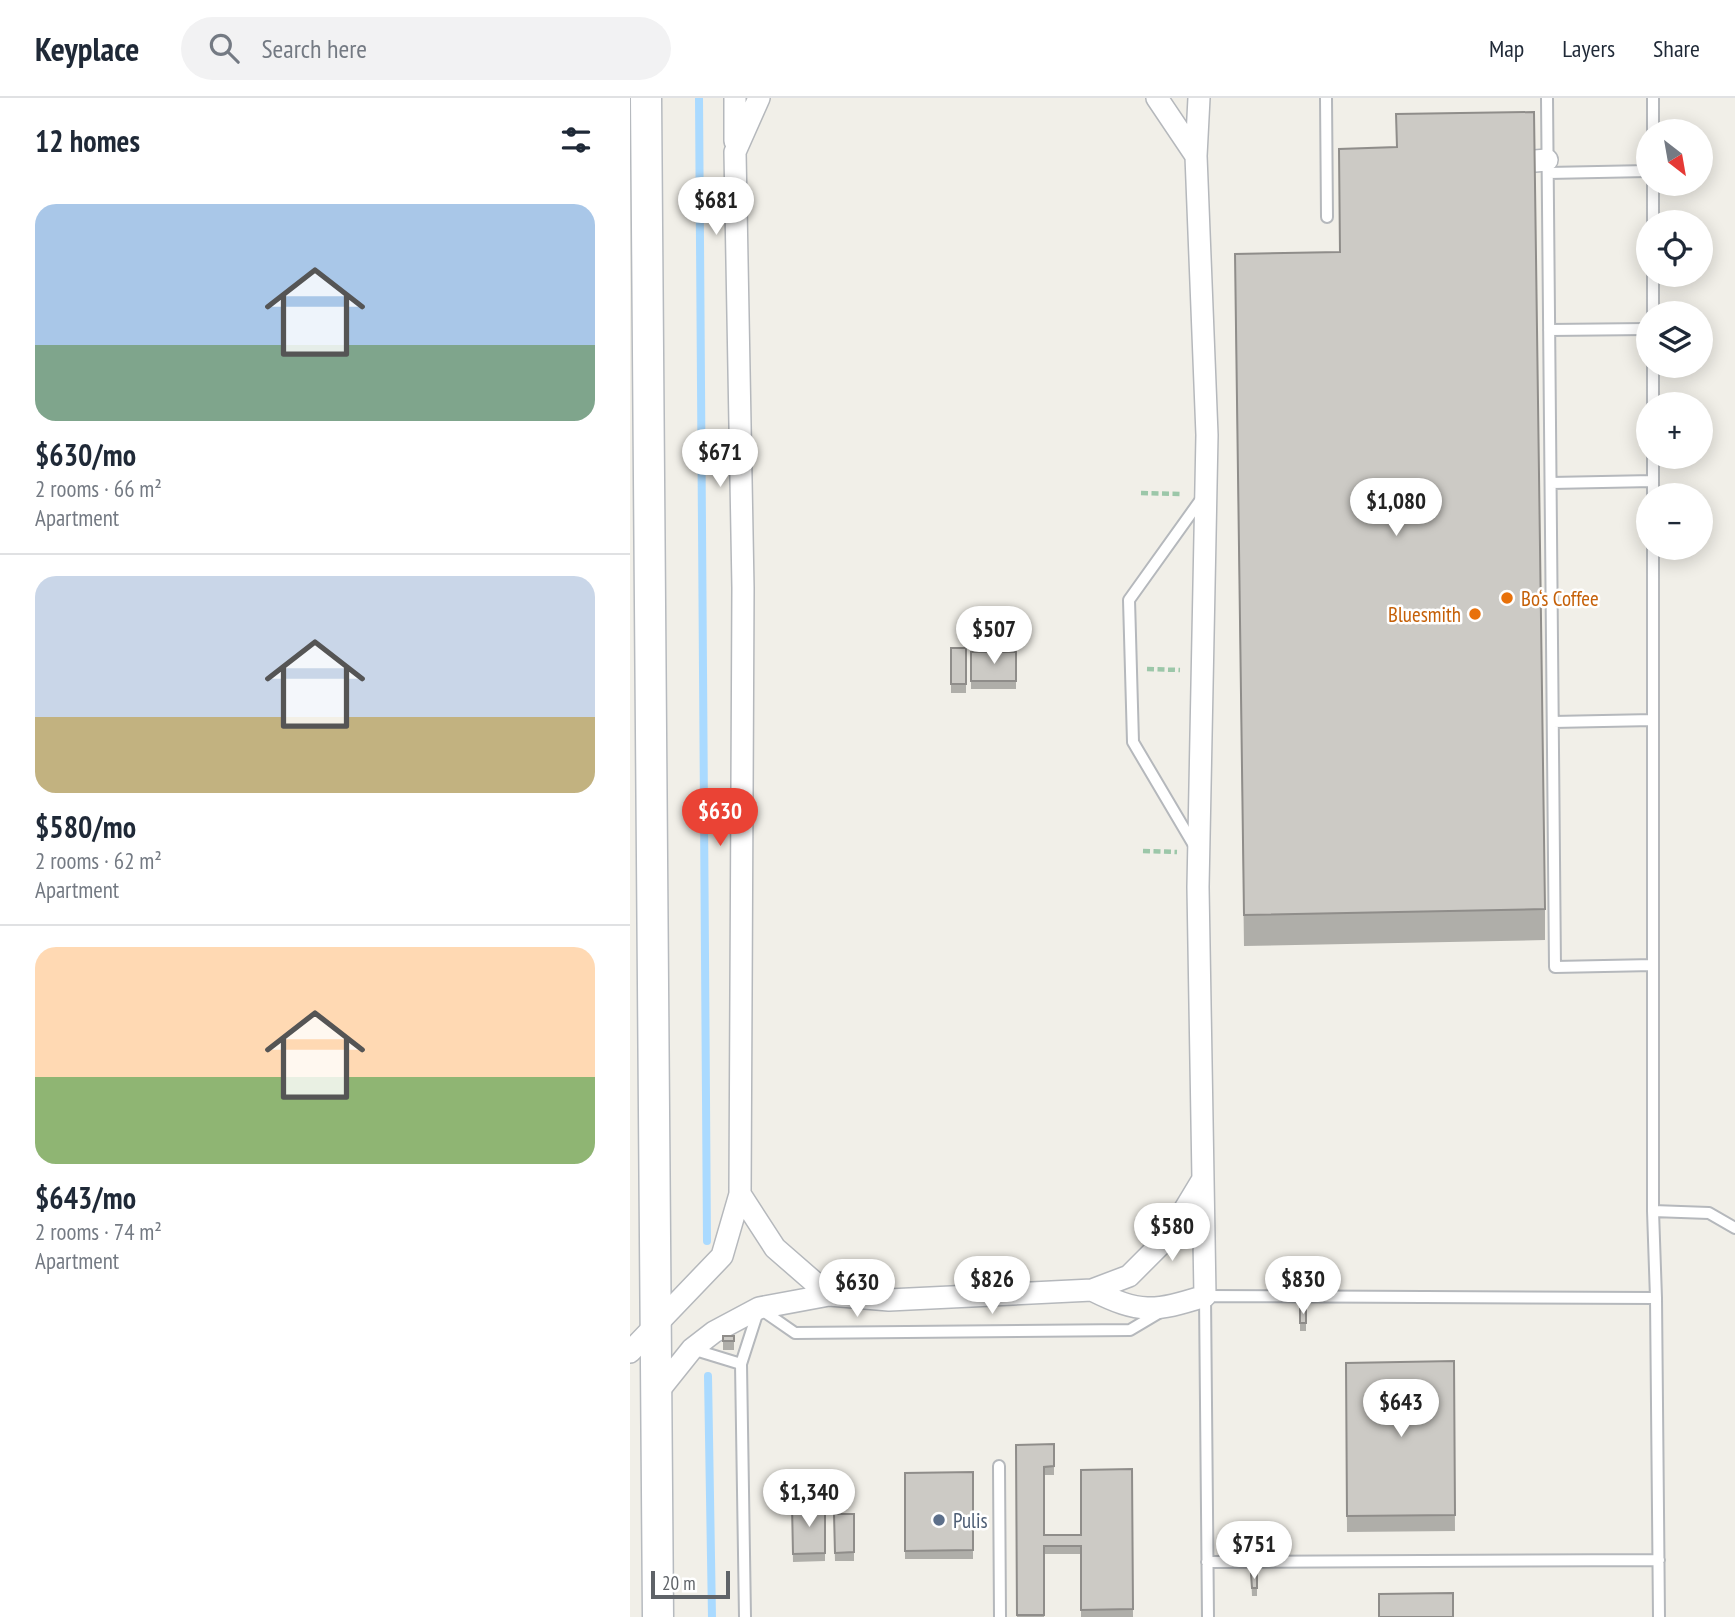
<!DOCTYPE html>
<html lang="en">
<head>
<meta charset="utf-8">
<style>
	:root { --surface:#fff; --page:#f2f2f3; --text:#1f2937; --muted:#747a83; --line:#e0e1e3; --accent:#ea4335 }
	body { margin:0; font-family:"PT Sans Narrow",sans-serif; background:var(--page); color:var(--text); height:100vh; display:flex; flex-direction:column; font-size:26px; white-space:nowrap }
	* { box-sizing:border-box; margin:0 }
	p { font-size:23px; color:var(--muted) }
	.icon { flex:none; width:38px; height:38px; fill:none; stroke:currentColor; stroke-width:2; stroke-linecap:round; stroke-linejoin:round }
	.map { position:relative; flex:1; overflow:hidden }
	.side { display:flex; flex-direction:column; background:var(--surface); width:630px }
	.side>* { flex:none }
	.needle { width:46px; rotate:149deg }
	.fabs { position:absolute; left:1006px; top:21px; display:grid; gap:14px }
	.fabs a { display:grid; place-items:center; width:77px; height:77px; border-radius:50%; background:var(--surface); box-shadow:0 4px 18px #0003; font-size:35px }
	.scale { position:absolute; left:21px; bottom:18px; width:79px; box-sizing:border-box; padding-left:7px; border:4px solid #5f6368; border-top:0; font-size:19px; line-height:24px; white-space:nowrap; color:#5f6368; -webkit-text-stroke:5px #fff; paint-order:stroke }
	.price { position:absolute; translate:-50% -60px; padding:0 16px; border-radius:24px; background:#fff; color:#222; font-size:23px; line-height:46px; filter:drop-shadow(0 2px 4px #0008) }
	.price::after { content:''; position:absolute; left:50%; top:42px; width:21px; height:16px; margin-left:-10px; background:inherit; clip-path:polygon(0 0,100% 0,50% 100%) }
	.price.current { background:var(--accent); color:#fff }
	ul { padding:0; list-style:none }
	li { display:grid; align-content:center; gap:14px; height:371px; padding:0 35px }
	li+li { border-top:2px solid var(--line) }
	li span { display:grid; place-items:center; height:217px; border-radius:21px; color:#555 }
	li>.icon { margin-inline-start:auto }
	span .icon { width:126px; height:126px; fill:#fffc; stroke-width:1 }
	li b { font-size:30px }
	h2 { display:flex; justify-content:space-between; align-items:center; height:84px; padding:0 35px; font-size:30px }
	header { display:flex; align-items:center; gap:42px; box-sizing:border-box; height:98px; padding:0 35px; background:var(--surface); border-bottom:2px solid var(--line) }
	header strong { font-size:33px }
	nav { display:flex; gap:38px; margin-inline-start:auto; font-size:24px }
	.search { width:490px; height:63px; background:var(--page); display:flex; align-items:center; gap:18px; box-sizing:border-box; padding:0 24px; border-radius:38px; color:var(--muted); font-size:26px }
	main { display:flex; flex:1; min-height:0 }
	.map>svg:first-child { display:block }
	.lines { fill:none; stroke-linecap:round; stroke-linejoin:round }
	.stream { stroke:#aadaff; stroke-width:8 }
	.lane-casing { stroke:#b5b8bc; stroke-width:14 }
	.street-casing { stroke:#b5b8bc; stroke-width:24 }
	.secondary-casing { stroke:#b6babf; stroke-width:33 }
	.path { stroke:#9cc7a9; stroke-width:4.5; stroke-dasharray:7 3.5; stroke-linecap:butt }
	.lane { stroke:#fff; stroke-width:10 }
	.street { stroke:#fff; stroke-width:21 }
	.secondary { stroke:#fff; stroke-width:30 }
	.wall { fill:#afaea9 }
	.building { fill:#cccac5; stroke:#8f8d8a; stroke-width:2 }
	.food-dot { fill:#e8710a; stroke:#fff; stroke-width:2.5 }
	.service-dot { fill:#5c6f8a; stroke:#fff; stroke-width:2.5 }
	.labels { text-anchor:middle; dominant-baseline:central; stroke-width:5; stroke-linejoin:round; paint-order:stroke }
	.food-label { font-size:21px; fill:#c56008; stroke:#fff; text-anchor:start }
	.service-label { font-size:21px; fill:#4e5e75; stroke:#fff; text-anchor:start }
</style>
</head>
<body>
<header>
<strong>Keyplace</strong>
<div class="search"><svg class="icon" aria-label="search" viewBox="0 0 24 24"><circle cx="10" cy="10" r="6"/><path d="M15 15l6 6"/></svg>Search here</div>
<nav><a>Map</a><a>Layers</a><a>Share</a></nav>
</header>
<main>
<section class="side">
<h2>12 homes<svg class="icon" aria-label="filters" viewBox="0 0 24 24"><path d="M4 7h16M4 17h16"/><circle cx="9" cy="7" r="2"/><circle cx="15" cy="17" r="2"/></svg></h2>
<ul>
<li><span style="background:linear-gradient(#a9c7e8 65%,#7fa58c 0)"><svg class="icon" aria-label="home" viewBox="0 0 24 24"><path d="M3 11l9-7 9 7M6 9v11h12V9"/></svg></span><div><b>$630/mo</b><p>2 rooms · 66 m²</p><p>Apartment</p></div></li>
<li><span style="background:linear-gradient(#c9d6e8 65%,#c2b280 0)"><svg class="icon" aria-label="home" viewBox="0 0 24 24"><path d="M3 11l9-7 9 7M6 9v11h12V9"/></svg></span><div><b>$580/mo</b><p>2 rooms · 62 m²</p><p>Apartment</p></div></li>
<li><span style="background:linear-gradient(#ffd9b3 60%,#8fb573 0)"><svg class="icon" aria-label="home" viewBox="0 0 24 24"><path d="M3 11l9-7 9 7M6 9v11h12V9"/></svg></span><div><b>$643/mo</b><p>2 rooms · 74 m²</p><p>Apartment</p></div></li>
</ul>
</section>
<div class="map">
<svg width="1105" height="1519" viewBox="0 0 1105 1519">
	<rect width="100%" height="100%" fill="#f1efe8"/>
	<g class="lines">
		<path class="stream" d="M69,0L77,1143
			M78,1278L82,1519"/>
		<defs>
			<path id="lane" d="M696,0L697,119
				M917,0L925,869L1023,867
				M1023,33V0
				M918,75L1018,73
				M1023,86V124
				M1023,177V215
				M919,232L1018,231
				M1023,306V268
				M921,385L1023,383
				M1023,397V359
				M1023,450V1113L1026,1200L1029,1519
				M923,624L1023,622
				M565,749L503,644L499,502L572,400
				M1023,1113L1079,1115L1105,1130
				M62,1251L111,1266
				M369,1368L370,1519
				M577,1464L1029,1462
				M115,1519L111,1266L129,1210L165,1235L500,1232L532,1213
				M578,1519L575,1198L1026,1200"/>
			<path id="street" d="M105,0V43
				M527,0L566,58
				M905,63L917,62
				M110,1096L145,1150L199,1197
				M462,1192C510,1216 524,1214 575,1198L568,789L577,337L566,58L569,0
				M0,1254L92,1158L110,1096L113,490L105,54L129,0
				M26,1296L62,1251L84,1234L129,1210L199,1197L259,1202L462,1192L499,1178L538,1139L573,1081"/>
			<path id="secondary" d="M16,0L28,1519"/>
		</defs>
		<use href="#lane" class="lane-casing"/>
		<use href="#street" class="street-casing"/>
		<use href="#secondary" class="secondary-casing"/>
		<path class="path" d="M511,395L553,396
			M517,571L550,572
			M513,753L547,754"/>
		<use href="#lane" class="lane"/>
		<use href="#street" class="street"/>
		<use href="#secondary" class="secondary"/>
	</g>
	<path class="wall" d="M766,16L915,811V842L614,848L605,187L710,154L766,50Z
		M321,550H336V595H321Z
		M341,554H386V591H341Z
		M670,1211H676V1233H670Z
		M93,1238H104V1252H93Z
		M824,1263L825,1433L717,1434L716,1265Z
		M424,1346V1377H414V1437H451L502,1371L503,1519H451V1456H414V1519H387L386,1347Z
		M343,1374V1461H275V1375Z
		M162,1407H195V1463L163,1464Z
		M204,1416H224V1463H205Z
		M621,1476H627V1498H622Z"/>
	<path class="building" d="M904,14L915,811L614,817L605,156L710,154L709,51L767,49L766,16Z
		M321,550H336V586H321Z
		M341,554H386V583H341Z
		M670,1211H676V1225H670Z
		M93,1238H104V1243H93Z
		M824,1263L825,1417L717,1418L716,1265Z
		M424,1346V1368L414,1369V1437H451V1372L502,1371L503,1511L451,1512V1448H414V1517H387L386,1347Z
		M343,1374V1452L275,1453V1375Z
		M162,1407H195V1455L163,1456Z
		M204,1416H224V1454L205,1455Z
		M621,1476H627V1490H622Z
		M823,1495V1519H749V1496Z"/>
	<g class="food-dot">
		<circle cx="877" cy="500" r="7"/>
		<circle cx="845" cy="516" r="7"/>
	</g>
	<circle class="service-dot" cx="309" cy="1422" r="7"/>
	<g class="labels">
		<g class="food-label">
			<text x="891" y="500">Bo‘s Coffee</text>
			<text x="831" y="516" text-anchor="end">Bluesmith</text>
		</g>
		<g class="service-label">
			<text x="323" y="1422">Pulis</text>
		</g>
	</g>
</svg>
<div class="fabs">
<a><svg class="needle" viewBox="-14 -14 28 28"><path d="M0-13l5 13h-10z" fill="#e53935"/><path d="M0 13l5-13h-10z" fill="#747a83"/></svg></a>
<a><svg class="icon" aria-label="locate" viewBox="0 0 24 24"><circle cx="12" cy="12" r="6"/><path d="M12 2v4M12 18v4M2 12h4M18 12h4"/></svg></a>
<a><svg class="icon" aria-label="layers" viewBox="0 0 24 24"><path d="M12 4l9 5-9 5-9-5zM3 14l9 5 9-5"/></svg></a>
<a>+</a>
<a>−</a>
</div>
<div class="scale">20 m</div>
<b class="price" style="left:86px;top:139px">$681</b>
<b class="price" style="left:90px;top:391px">$671</b>
<b class="price" style="left:766px;top:440px">$1,080</b>
<b class="price" style="left:364px;top:568px">$507</b>
<b class="price current" style="left:90px;top:750px">$630</b>
<b class="price" style="left:542px;top:1165px">$580</b>
<b class="price" style="left:362px;top:1218px">$826</b>
<b class="price" style="left:673px;top:1218px">$830</b>
<b class="price" style="left:227px;top:1221px">$630</b>
<b class="price" style="left:771px;top:1341px">$643</b>
<b class="price" style="left:179px;top:1431px">$1,340</b>
<b class="price" style="left:624px;top:1483px">$751</b>
</div>
</main>
</body>
</html>
